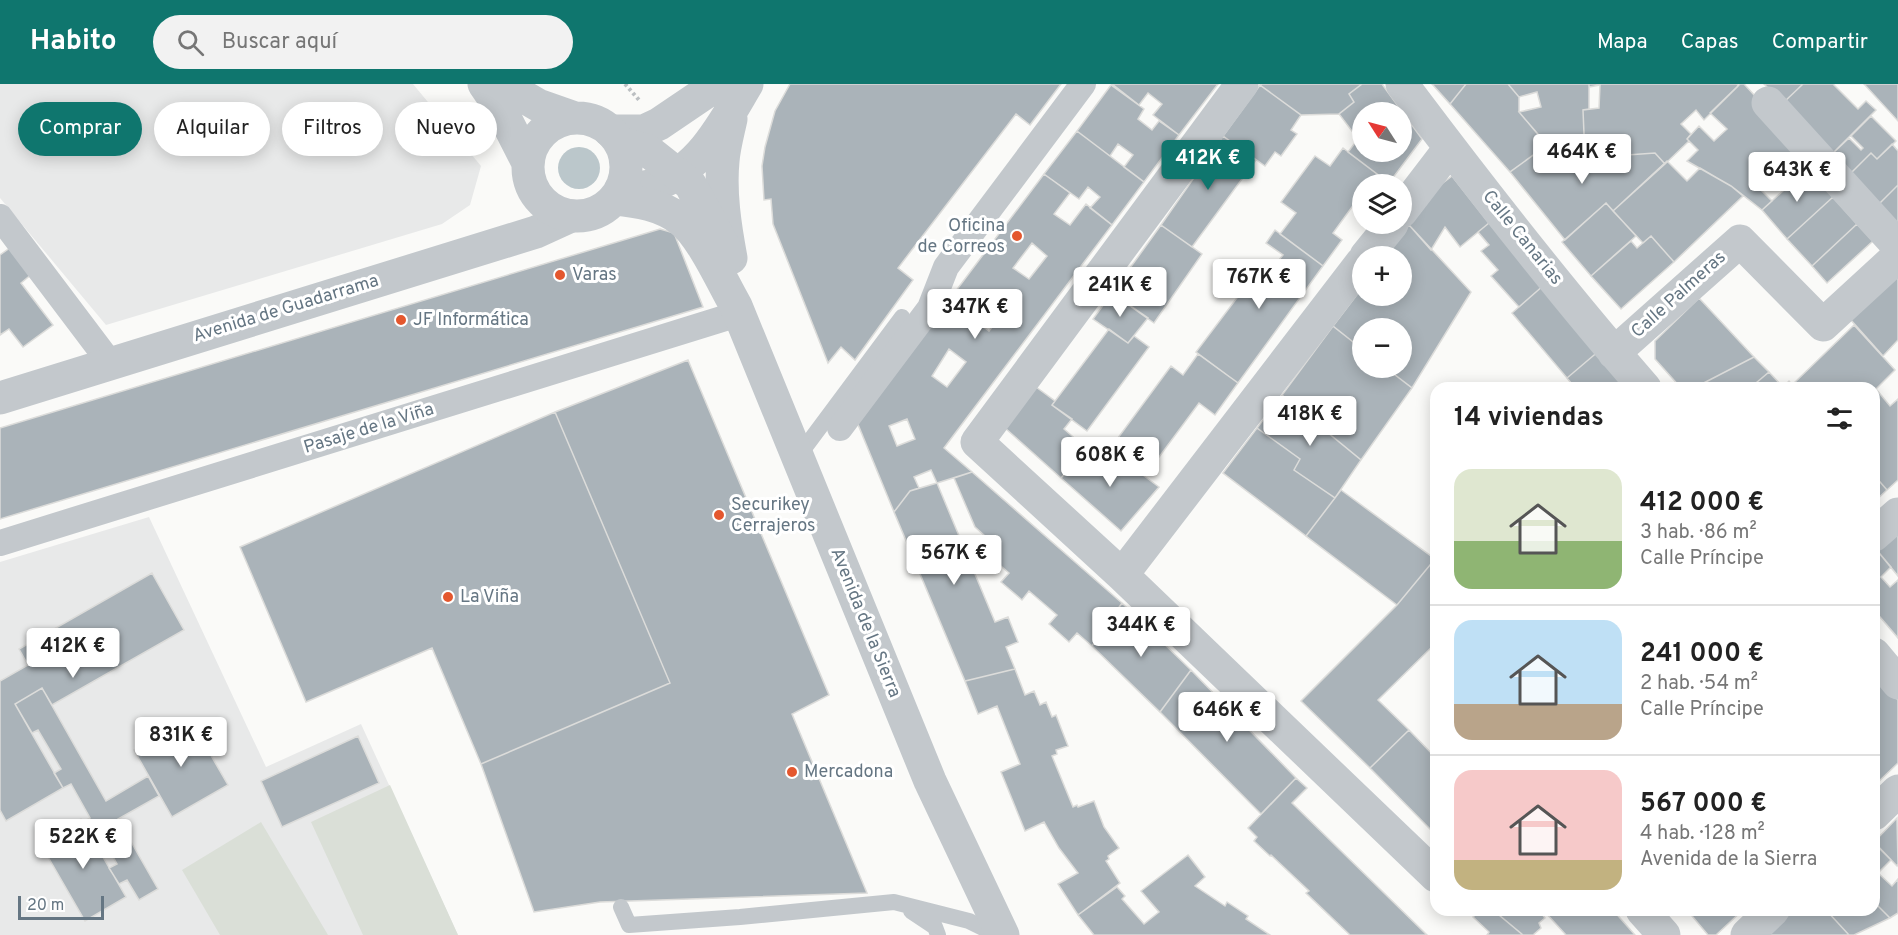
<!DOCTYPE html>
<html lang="es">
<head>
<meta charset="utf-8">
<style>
	:root { --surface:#fff; --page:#f2f2f2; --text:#222; --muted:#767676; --line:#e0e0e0; --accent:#0f766e }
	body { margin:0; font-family:Overpass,sans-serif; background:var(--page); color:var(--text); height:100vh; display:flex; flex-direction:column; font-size:22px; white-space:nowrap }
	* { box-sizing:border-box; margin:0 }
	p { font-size:20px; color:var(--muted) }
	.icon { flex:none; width:33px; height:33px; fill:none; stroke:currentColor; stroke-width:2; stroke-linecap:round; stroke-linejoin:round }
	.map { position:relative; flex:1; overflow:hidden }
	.side { position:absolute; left:1430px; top:298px; width:450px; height:534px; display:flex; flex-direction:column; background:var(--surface); border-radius:18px; box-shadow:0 3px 15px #0003 }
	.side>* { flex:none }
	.banner { position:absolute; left:18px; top:18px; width:570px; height:54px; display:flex; gap:12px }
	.needle { width:39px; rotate:306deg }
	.tools { position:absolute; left:1352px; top:18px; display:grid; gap:12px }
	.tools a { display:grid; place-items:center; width:60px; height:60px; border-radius:50%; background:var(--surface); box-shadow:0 3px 15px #0003; font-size:30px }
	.scale { position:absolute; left:18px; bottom:15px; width:86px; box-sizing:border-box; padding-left:6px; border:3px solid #657683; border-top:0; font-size:16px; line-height:21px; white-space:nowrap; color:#657683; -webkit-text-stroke:4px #fff; paint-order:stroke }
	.price { position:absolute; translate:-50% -51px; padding:0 14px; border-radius:6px; background:#fff; color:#222; font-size:20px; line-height:39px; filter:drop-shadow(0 2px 3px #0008) }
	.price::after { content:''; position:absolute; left:50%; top:36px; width:18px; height:14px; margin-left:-9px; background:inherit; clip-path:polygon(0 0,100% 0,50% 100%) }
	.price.active { background:var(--accent); color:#fff }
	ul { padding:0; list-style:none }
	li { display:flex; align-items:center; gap:18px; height:150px; padding:0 24px }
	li+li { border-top:2px solid var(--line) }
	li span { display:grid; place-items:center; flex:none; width:168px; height:120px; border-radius:18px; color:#555 }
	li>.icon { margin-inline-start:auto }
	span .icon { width:72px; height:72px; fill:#fffc; stroke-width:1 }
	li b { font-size:26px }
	h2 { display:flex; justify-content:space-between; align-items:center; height:72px; padding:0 24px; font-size:26px }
	.chip { padding:0 21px; border-radius:27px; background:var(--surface); box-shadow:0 3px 15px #0003; font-size:21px; line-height:54px }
	.chip.active { background:var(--accent); color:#fff }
	header { display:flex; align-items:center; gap:36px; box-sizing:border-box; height:84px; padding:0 30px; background:var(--accent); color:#fff }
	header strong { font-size:28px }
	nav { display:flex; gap:33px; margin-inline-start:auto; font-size:21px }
	.search { width:420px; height:54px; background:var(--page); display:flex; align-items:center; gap:15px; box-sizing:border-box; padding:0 21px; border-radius:33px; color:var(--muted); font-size:22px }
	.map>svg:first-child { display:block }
	.built { fill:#e8e9e9 }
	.green { fill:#dadfd7 }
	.water { fill:#bbc7cb }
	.building { fill:#aab3b9; stroke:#dcdcda; stroke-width:1.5; fill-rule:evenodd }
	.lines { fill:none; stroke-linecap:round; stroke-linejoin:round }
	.path { stroke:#bbbfc2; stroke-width:4; stroke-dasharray:3 3; stroke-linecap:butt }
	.service { stroke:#c3c8cc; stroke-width:16 }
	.pedestrian { stroke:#c3c8cc; stroke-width:26 }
	.minor { stroke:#c3c8cc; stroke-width:33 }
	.tertiary { stroke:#c3c8cc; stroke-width:33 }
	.poi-dot { fill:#e4572e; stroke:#fff; stroke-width:2 }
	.labels { text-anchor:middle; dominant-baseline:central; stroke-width:6; stroke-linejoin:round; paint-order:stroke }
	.poi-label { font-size:18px; fill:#657683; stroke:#fff; text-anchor:start }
	.street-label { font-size:18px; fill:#657683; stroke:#fff }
</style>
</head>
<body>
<header>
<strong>Habito</strong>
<div class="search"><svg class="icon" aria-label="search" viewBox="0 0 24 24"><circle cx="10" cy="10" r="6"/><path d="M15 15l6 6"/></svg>Buscar aquí</div>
<nav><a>Mapa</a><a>Capas</a><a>Compartir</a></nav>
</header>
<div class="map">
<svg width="1898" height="851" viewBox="0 0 1898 851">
	<rect width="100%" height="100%" fill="#fafaf8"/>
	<path class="built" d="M0,0H413L481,82L470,121L442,140L106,241L0,114Z
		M149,433L266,683L361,640L458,851H0V478Z"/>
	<path class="green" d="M390,701L458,851H363L311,738Z
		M261,738L328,851H220L182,786Z"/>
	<path class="water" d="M558 84a21 21 0 1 1 42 0a21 21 0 1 1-42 0Z"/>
	<path class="building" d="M790,0H1061L1030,41L1016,30L898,184L913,196L855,276L841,263L828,279L773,140L771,115L764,116L762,82L765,63L775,27Z
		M1112,0H1218L1179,51L1153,31L1162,20L1148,9L1139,21Z
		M1262,0H1362L1349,10L1354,18L1339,30L1301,31L1260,1Z
		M1362,0H1382L1422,55L1389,99L1348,68L1358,55L1339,30L1354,18L1349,10ZM1362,28H1401V68H1362Z
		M1432,0H1466L1450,20Z
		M1466,0H1508L1519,13V28L1547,61L1510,88L1450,20Z
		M1508,0H1589V25L1583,26L1585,74L1568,85L1519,28L1541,23L1537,8L1519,13Z
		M1589,0H1737L1738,2L1704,36L1696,26L1681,40L1691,50L1687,55L1689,57L1665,80L1655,69L1585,74L1583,26L1599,24L1600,1L1589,3Z
		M1740,0H1744L1812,74V81L1784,106L1773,94L1760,105L1772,117L1762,126L1731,102L1687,77L1698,66L1687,55L1699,42L1714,57L1727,45L1710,29Z
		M1764,0H1803L1783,19Z
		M1803,0H1833L1858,25L1866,17L1876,26L1831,71L1783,19Z
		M1864,0H1898V37Z
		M1111,1L1144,25L1138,35L1152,46L1159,37L1179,51L1144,98L1124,83L1133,71L1118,60L1110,72L1077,47Z
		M1260,1L1301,31L1291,46L1297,50L1281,72L1275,68L1265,82L1223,52Z
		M1871,32L1896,57L1877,75L1871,69L1849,91L1831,71L1849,54L1861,66L1863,64L1851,52Z
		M1077,47L1144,98L1112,141L1090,124L1100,113L1088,103L1079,115L1044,90Z
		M1223,52L1256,76L1192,163L1161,141Z
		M1892,60L1898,67V101L1879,120L1849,91L1871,69L1877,75Z
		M1547,61L1568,85L1585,74L1655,69L1665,80L1613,127L1606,119L1565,156L1510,88Z
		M1343,64L1389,99L1362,100V120L1357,116L1333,149L1342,156L1323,182L1280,150L1296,129L1281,118L1315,72L1330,82Z
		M1667,77L1687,97L1700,84L1731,102L1743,112L1674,178L1651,152L1643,159L1613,127Z
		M1808,84L1833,113L1787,155L1762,126Z
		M1044,90L1070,109L1054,130L1070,141L1086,120L1112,141L944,364L972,388L937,399L931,386L914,393L919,404L910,407L894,428L857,338ZM1032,159L1047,172L1029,195L1013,184ZM991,212L1007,224L989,247L974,236ZM949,265L966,278L947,303L932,292ZM907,335L915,355L897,362L889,342Z
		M1452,92L1489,139L1460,163L1445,143L1431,166L1409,141L1431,108Z
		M1898,101V140L1879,120Z
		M1833,113L1857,140L1812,182L1787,155Z
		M1606,119L1636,152L1591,192L1562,158Z
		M1489,139L1544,201L1519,223L1491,192L1498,186L1481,167L1489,161L1478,148Z
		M1857,140L1873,157L1827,199L1812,182Z
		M1161,141L1202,170L1154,239L1112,209Z
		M1409,141L1471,208L1412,304L1386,284H1401V244H1362V265L1333,242L1362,204V212H1401V172H1385Z
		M660,145L674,149L703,223L0,435V344Z
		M1275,146L1323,182L1238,299L1196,268L1246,202L1238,196L1246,185L1262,197L1283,171L1266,159Z
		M1651,152L1674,178L1621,225L1591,192L1631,157L1637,164Z
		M14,161L33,189L21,199L53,241L23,263L9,245L0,251V171Z
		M1898,188V256L1883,272L1850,235Z
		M1544,201L1600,266L1567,294L1512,229Z
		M1112,209L1148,234L1128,259L1093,235Z
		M1699,214L1754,273L1694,304H1681L1655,275V257Z
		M1854,241L1895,286L1874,307V304H1795L1792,301Z
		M1333,242L1362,265V284H1386L1412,304L1361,376L1282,311Z
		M1109,245L1128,259L1134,252L1149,263L1087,347L1052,321Z
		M1600,266L1634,304H1575L1567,294Z
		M1198,270L1238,299L1215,331L1199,319L1145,392L1109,366L1171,282L1183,291Z
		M1754,273L1769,288L1750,304H1694Z
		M688,276L829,611L792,630L867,809L600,818L534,828L481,680L670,599L555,328Z
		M1769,288L1783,303L1789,297L1795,304H1750Z
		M1036,303L1055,317L1052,321L1072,335L1064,345L1087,365L1061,394L1005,344Z
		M1876,305L1890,322L1898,315V396L1887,406L1874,391V307Z
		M1282,311L1361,376L1335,414L1294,386L1300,375L1257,344Z
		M555,328L670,599L481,680L432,564L306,618L240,463Z
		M1257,344L1300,375L1294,386L1335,414L1306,452L1223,389Z
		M1087,365L1115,387L1124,377L1159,403L1121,447L1061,394Z
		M972,388L1122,519L1092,562L1077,549L1069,558L1049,540L1057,531L1029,507L1022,516L1001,498L1009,489L988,471L981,456L985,452L975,443L954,394Z
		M1874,391L1887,406L1874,418Z
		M937,399L995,538L1008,533L1018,558L1006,563L1015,585L965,597L894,428L910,407Z
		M1341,406L1435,475L1397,521L1306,452Z
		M1898,444V492L1875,464Z
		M1875,464L1891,483L1881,493L1890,503L1898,496V554L1874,526Z
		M1435,475L1436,559L1378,616L1409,646L1370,684L1301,617L1397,521Z
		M152,489L184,546L52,621L42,604L15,620L63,704L6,737L0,726V597L28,581L19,565Z
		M1122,519L1191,586L1160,628L1092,562Z
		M1015,585L1025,611L1034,607L1040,621L1046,618L1052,633L1056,631L1068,662L1056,666L1057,670L1052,672L1073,723L1077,721L1078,723L1094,717L1104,743L1119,764L1108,772L1109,775L1106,777L1120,799L1078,831L1058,800L1078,789L1059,764L1044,738L1025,747L1001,688L1020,680L997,622L978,630L965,597Z
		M1191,586L1296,694L1261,730L1160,628Z
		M1874,589L1898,616V679L1875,701Z
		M42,604L106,717L148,692L159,712L118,735L158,805L139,816L127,796L119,800L109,784L117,780L104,757L96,761L83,738L90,734L71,700L63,704L54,689L61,685L38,646L32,649L15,620Z
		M190,635L228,701L172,733L134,666Z
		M1409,646L1436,674V740L1430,745L1370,684Z
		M358,652L379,699L282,743L261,697Z
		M1296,694L1307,704L1292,719L1427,851H1350L1306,809L1309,807L1271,771L1270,772L1254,757L1257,753L1248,744Z
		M1897,734L1898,780L1897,782L1874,758Z
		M81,735L126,813L85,837L40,759Z
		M1874,759L1891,776L1878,789L1892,802L1898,795V829L1890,834L1874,818Z
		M1188,771L1205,793L1195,802L1225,822L1227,818L1248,832L1246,835L1270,851H1094L1078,831L1117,803L1125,812L1122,815L1144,840L1159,828L1141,807Z
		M1874,818L1890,834L1854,851H1849L1826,826H1874Z
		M1480,826H1493L1523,851H1487L1489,848L1473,833Z
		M1493,826H1613L1635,851H1566L1544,827L1542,830L1545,834L1539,839L1541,844L1533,851H1523Z
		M1687,826H1743L1716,851H1708Z
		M1794,826H1826L1849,851H1767Z"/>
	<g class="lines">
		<path class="path" d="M625,0L639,16"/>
		<path class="service" d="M797,374L902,233
			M621,823L629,841L740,833L894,818L969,837L997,851
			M911,827L935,843L938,851"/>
		<path class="pedestrian" d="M0,133L111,280
			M840,344L930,224L946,183L1083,0
			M0,459L738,230"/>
		<path class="minor" d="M1242,0L977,358L1122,491L1436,792
			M1402,0C1480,104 1560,207 1645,304
			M1768,19L1898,162
			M610,47H644L659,40L718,0
			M621,105C629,105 637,105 644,103C696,95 723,40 747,0
			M1401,128L1450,64
			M1366,172L1392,140
			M731,174C725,142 720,109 723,77C724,63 728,49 731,35
			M1614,269L1740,157L1823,241L1898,172
			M0,314L536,148L571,132
			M1874,451L1898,430
			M1122,491L1362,178
			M1874,570L1898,599
			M1874,730L1898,707
			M1642,826L1664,851
			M1747,851L1773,826"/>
		<path class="tertiary" d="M484,0L499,22L528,79
			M502,0L538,21L575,34
			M528 83a49 49 0 1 1 98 0a49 49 0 1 1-98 0Z
			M619,58L647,66L690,100L728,170
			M615,115C637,117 662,121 681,136C702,152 722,198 736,222L930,697L1003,851"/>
	</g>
	<g class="poi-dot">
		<circle cx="1017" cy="152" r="6"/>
		<circle cx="560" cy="191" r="6"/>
		<circle cx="401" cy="236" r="6"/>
		<circle cx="719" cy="431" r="6"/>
		<circle cx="448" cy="513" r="6"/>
		<circle cx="792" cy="688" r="6"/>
	</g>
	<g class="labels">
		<g class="poi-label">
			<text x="1005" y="142" text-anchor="end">Oficina<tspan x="1005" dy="21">de Correos</tspan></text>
			<text x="572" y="191">Varas</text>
			<text x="413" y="236">JF Informática</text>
			<text x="731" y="421">Securikey<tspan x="731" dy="21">Cerrajeros</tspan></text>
			<text x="460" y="513">La Viña</text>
			<text x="804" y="688">Mercadona</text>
		</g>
		<g class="street-label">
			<text transform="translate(1522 154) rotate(51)">Calle Canarias</text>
			<text transform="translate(1679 211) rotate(-42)">Calle Palmeras</text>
			<text transform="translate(286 225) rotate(-17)">Avenida de Guadarrama</text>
			<text transform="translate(369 345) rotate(-17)">Pasaje de la Viña</text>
			<text transform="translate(865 539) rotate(68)">Avenida de la Sierra</text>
		</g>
	</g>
</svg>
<div class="tools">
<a><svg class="needle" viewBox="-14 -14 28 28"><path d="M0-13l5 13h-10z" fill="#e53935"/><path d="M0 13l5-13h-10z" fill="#767676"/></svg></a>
<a><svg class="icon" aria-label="layers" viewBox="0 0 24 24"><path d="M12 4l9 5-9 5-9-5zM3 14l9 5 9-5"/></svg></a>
<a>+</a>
<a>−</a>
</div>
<div class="scale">20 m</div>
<b class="price" style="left:1582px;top:101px">464K €</b>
<b class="price active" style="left:1208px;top:107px">412K €</b>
<b class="price" style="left:1797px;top:119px">643K €</b>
<b class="price" style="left:1259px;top:226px">767K €</b>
<b class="price" style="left:1120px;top:234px">241K €</b>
<b class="price" style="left:975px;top:256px">347K €</b>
<b class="price" style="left:1310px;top:363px">418K €</b>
<b class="price" style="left:1110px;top:404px">608K €</b>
<b class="price" style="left:954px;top:502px">567K €</b>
<b class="price" style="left:1141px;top:574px">344K €</b>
<b class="price" style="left:73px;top:595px">412K €</b>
<b class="price" style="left:1227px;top:659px">646K €</b>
<b class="price" style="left:181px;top:684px">831K €</b>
<b class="price" style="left:83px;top:786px">522K €</b>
<div class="banner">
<a class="chip active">Comprar</a>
<a class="chip">Alquilar</a>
<a class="chip">Filtros</a>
<a class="chip">Nuevo</a>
</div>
<section class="side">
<h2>14 viviendas<svg class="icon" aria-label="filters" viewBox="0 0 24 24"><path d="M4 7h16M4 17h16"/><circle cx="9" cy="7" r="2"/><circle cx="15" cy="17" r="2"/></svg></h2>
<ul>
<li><span style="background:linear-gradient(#dfe7d0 60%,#8fb573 0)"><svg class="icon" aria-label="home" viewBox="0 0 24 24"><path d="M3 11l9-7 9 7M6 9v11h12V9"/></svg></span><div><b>412 000 €</b><p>3 hab. · 86 m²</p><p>Calle Príncipe</p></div></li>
<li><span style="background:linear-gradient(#bfe0f5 70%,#b9a48a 0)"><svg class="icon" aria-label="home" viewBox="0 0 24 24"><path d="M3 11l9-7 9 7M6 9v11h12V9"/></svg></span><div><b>241 000 €</b><p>2 hab. · 54 m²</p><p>Calle Príncipe</p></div></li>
<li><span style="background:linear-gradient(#f6c9c9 75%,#c2b280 0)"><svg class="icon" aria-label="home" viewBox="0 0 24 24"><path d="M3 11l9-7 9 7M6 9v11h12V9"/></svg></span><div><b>567 000 €</b><p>4 hab. · 128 m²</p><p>Avenida de la Sierra</p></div></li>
</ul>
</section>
</div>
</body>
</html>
